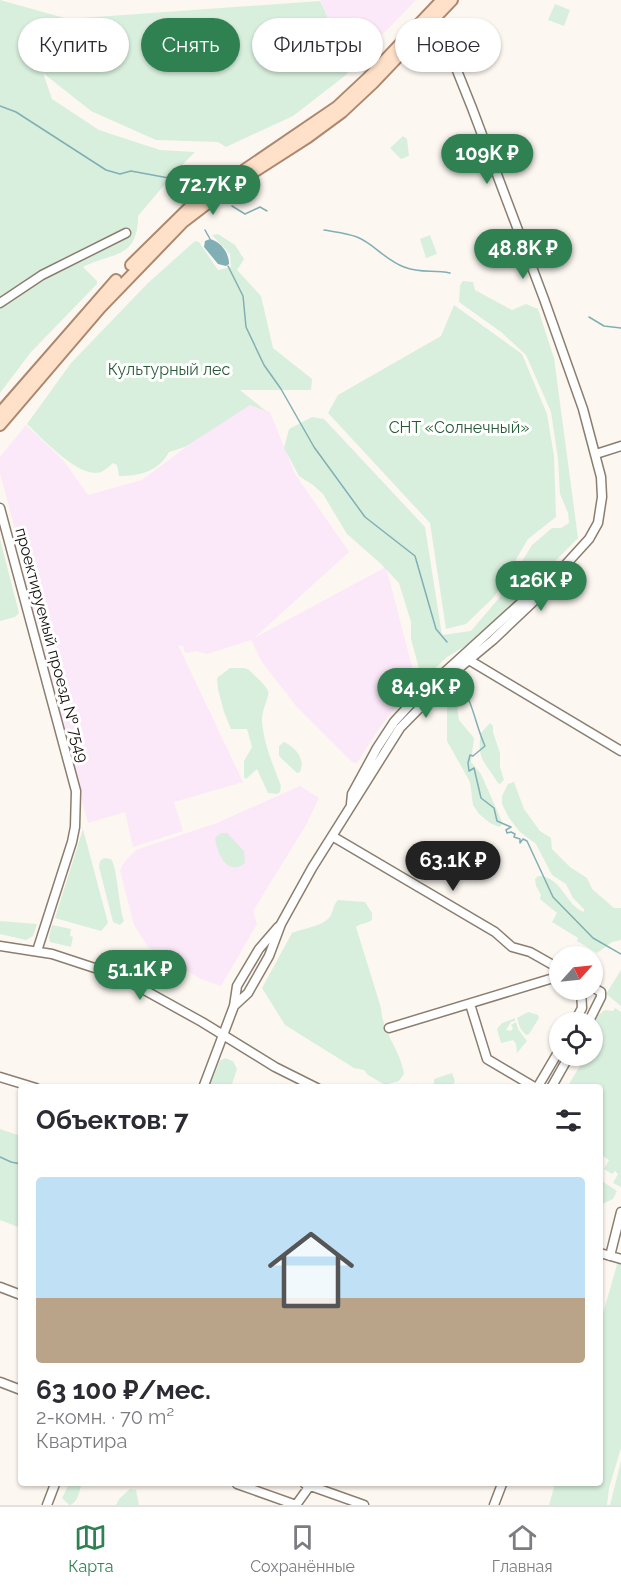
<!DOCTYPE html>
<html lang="ru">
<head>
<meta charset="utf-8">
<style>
	:root { --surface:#fff; --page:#f2f2f3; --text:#2b2b33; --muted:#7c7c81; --line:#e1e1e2; --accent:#2f8152 }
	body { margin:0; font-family:Raleway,sans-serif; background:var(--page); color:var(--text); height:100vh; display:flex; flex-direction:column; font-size:22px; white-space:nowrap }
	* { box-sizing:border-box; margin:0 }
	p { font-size:20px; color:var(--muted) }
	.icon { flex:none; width:33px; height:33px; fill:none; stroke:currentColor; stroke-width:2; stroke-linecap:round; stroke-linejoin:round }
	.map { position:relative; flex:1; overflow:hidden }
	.side { position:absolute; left:18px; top:1084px; width:585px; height:402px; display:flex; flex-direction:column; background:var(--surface); border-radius:6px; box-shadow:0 2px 4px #0004 }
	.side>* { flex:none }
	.guide { position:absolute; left:18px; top:18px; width:585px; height:54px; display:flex; gap:12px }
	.needle { width:39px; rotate:63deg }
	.controls { position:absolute; left:549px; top:946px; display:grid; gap:12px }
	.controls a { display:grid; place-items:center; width:54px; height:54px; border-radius:50%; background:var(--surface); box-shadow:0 2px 4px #0004; font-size:30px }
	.price { position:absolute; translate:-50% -51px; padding:0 14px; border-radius:21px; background:var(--accent); color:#fff; font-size:20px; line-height:39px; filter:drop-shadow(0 2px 3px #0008) }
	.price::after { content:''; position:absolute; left:50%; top:36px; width:18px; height:14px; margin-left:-9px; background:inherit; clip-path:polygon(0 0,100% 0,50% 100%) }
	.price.current { background:#222; color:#fff }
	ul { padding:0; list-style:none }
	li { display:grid; align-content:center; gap:12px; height:318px; padding:0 18px }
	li+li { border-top:2px solid var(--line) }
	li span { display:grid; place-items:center; height:186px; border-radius:6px; color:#555 }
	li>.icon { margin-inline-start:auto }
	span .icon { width:108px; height:108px; fill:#fffc; stroke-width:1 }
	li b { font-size:26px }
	h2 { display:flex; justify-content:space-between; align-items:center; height:72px; padding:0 18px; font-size:26px }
	.pill { padding:0 21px; border-radius:27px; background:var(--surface); box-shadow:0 2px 4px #0004; font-size:21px; line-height:54px }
	.pill.current { background:var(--accent); color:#fff }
	.tabs { display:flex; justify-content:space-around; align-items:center; height:84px; border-top:2px solid var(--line); background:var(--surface); font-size:16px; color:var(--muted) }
	.tabs a { display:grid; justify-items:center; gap:3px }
	.tabs .current { color:var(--accent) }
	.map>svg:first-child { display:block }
	.industrial { fill:#fbe8f8 }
	.green { fill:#d8efdd }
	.water { fill:#80afb5 }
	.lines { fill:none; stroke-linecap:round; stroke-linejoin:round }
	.stream { stroke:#80afb5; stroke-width:1.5 }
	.minor-casing { stroke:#8b7e6f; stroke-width:11 }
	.major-casing { stroke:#ac886e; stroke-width:14 }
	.minor { stroke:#fff; stroke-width:8 }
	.major { stroke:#ffe0c9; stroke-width:10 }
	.labels { text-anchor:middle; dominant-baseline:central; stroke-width:6; stroke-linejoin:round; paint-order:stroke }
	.park-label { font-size:16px; fill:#275b37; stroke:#fff }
	.street-label { font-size:16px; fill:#110d08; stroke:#fff }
</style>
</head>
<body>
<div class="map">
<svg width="621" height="1505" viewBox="0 0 621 1505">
	<rect width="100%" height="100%" fill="#fdf7f1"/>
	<path class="industrial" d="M320,0H416L351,67Z
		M246,402L270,412L295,474L349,552L254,638L386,567L417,686L389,715L376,733L357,763L352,762L297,707L262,662L251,640L207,654L196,651L185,653L183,646L178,645L243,782L174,802L183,831L133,847L125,812L88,823L29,599L18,541L0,473V457L26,425L63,460L88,495L142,480Z
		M300,786L319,798L306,825L253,911L257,924L221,986L201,979L149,948L134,925L120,870L126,860L136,850L217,823Z"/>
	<path class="green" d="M0,0L68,19L320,1L351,67L346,75L293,116L226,147L218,142L156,140L91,111L43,73L52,99L99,130L160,150L195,152L176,171L138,216C138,259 113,252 83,267L97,281V284L31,352L0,393Z
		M555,4L570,10L564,26L548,20Z
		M403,136L407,139L409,156L401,159L390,148Z
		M218,234L235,245L244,259L237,270L261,296L273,348L312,379L311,390H240L266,411L250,405L185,447L169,452C159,471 140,476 119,476L117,465L113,463C110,466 105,470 101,472C80,480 41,437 27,424L71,363L148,283L195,241L199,242L218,270L231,267L230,254L212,235Z
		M430,235L437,254L426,258L420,239Z
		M463,281L473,282L475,290L512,310L526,304L538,309L554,358L578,538L515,602L467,645L447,657L425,678L420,672L411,639V622L399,583L380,563L347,534L323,494L313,485L299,476L284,448L289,429L312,417L324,419L425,527L442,635L471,631L500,597L532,545L552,528H561L569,523L568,513L560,494L558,459L551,412L526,355L501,332L459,302L460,285Z
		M454,305L522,354L547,414L554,456L556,517L528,539L494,597L466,624L446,629L430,523L328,413L338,395L441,336Z
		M0,539L19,613L15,617L0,621Z
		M230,668H245L249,670C254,675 265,684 268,691C270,697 261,710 262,722C264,744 273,765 281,786L280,792L277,794L268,793L257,769L246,779L244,777V761L252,747L247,729H231L224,712L218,689L217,678Z
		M450,705L457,706L459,720L474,738L471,762L481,774L503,824L499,827L490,823L479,814L473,805L470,782L447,741V707Z
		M490,723L493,726V732L500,753V767L504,780L500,784L498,783C486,763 476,760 481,733Z
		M284,742C295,747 306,759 300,772L297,773L279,756V746Z
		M514,782L524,809L540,831L551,838L552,849L570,867L587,878L592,889L614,908H621V940L612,942L597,953L577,941L578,938L552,922L557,913L540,899L541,895L536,886L535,879L538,876C562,876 565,905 584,912V909L573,898L566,884L552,875L536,844L520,832L509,818L502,804V796L508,784Z
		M83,829L108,923L101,931L55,918Z
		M221,833H227L244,851L245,863C227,877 217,853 215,838Z
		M104,858L111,859C117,866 119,908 124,921L120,925L113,922L99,867L100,861Z
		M338,900L365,902L372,913V920C366,924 361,923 356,927L381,1008C382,1032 401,1051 404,1074L399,1081L385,1085L368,1075L364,1070L354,1068L285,1025L262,988L292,933C304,928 320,927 329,918C334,912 332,906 338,900Z
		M0,921L37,924L33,936L26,940L0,934Z
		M52,925L71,929L70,936L73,937L71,947L50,942L49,937Z
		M621,970V1006L606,994Z
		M615,1008L621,1012V1187L613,1183L618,1174L615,1171L612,1174L604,1169L609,1160L600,1154V1088L567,1087L586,1056H592L593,1045L597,1037L593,1034L597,1016L605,1010L613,1011Z
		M528,1012L538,1015L539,1018L529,1034L526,1035L520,1028L517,1018Z
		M515,1018V1021L511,1022L506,1030L511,1031L513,1028L511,1025L516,1022L518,1029L527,1041L517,1053L516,1044L513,1040L501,1043L497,1029L502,1023Z
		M225,1058L233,1061L237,1069L231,1087H209L220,1061Z
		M452,1073L455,1081L452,1087H439L434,1084V1079Z
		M0,1129L21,1136V1225L18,1227L0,1220Z
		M602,1181L617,1191L613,1199L600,1205V1183Z
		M618,1261L621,1262V1448L609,1488L607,1505H549L555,1484H600V1324Z
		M621,1461V1505H610Z
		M69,1484H82C79,1491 78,1504 69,1505L62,1498Z
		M130,1489L136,1490L139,1505H116L119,1499Z"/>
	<path class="water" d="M210,239C221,242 229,253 229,264L226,266L218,264L204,247L205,241Z"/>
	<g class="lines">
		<path class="stream" d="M0,106L16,112L106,170L120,174L131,171L174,179L180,192
			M176,179L193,182
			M232,206L245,214L260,207L267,211
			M205,230L210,239
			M324,230C335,232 347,233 357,237C373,243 385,260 404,267C421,274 434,269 450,273
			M228,266L243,296L246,327L264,365L281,389L314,447L365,517L415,556L436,629L447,642
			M589,317L604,326L621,328
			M468,698C475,714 478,731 485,746L473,756L470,755L468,763L469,771L474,768L481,798L494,808L497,821L511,827L506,830L507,833L511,832L515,834L514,837L520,839V843L523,839L527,841L553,897L593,938L621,954
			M0,1157L11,1162L21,1164"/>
		<defs>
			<path id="minor" d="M0,303L42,275L126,233
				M596,454L621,446
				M0,508L76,791L75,827L72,842L37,951
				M464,657L621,751
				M351,804L352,794L377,748L394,722L414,700L546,580L557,574
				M332,836L495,932L512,947L530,952L560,969
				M0,946L52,954L119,976L202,1022L275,1067L317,1088
				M470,1004L487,1059L536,1088
				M234,1006L248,993L269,956L281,924L312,868L400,728L458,669L493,640L551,585L558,573L589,539L598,523L602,497L601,477L583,409L544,299L472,108L452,58L429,18
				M574,1023L582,1008L581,990
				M588,1023L601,997V992L592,987
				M389,1028L550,979
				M0,1077L36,1088
				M203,1088L234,1006L237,986L259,949L278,927
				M537,1088L560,1049
				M551,1088L569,1056
				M600,1253L621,1259
				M610,1256L621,1212
				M0,1287L21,1295
				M0,1382L21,1390
				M237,1484L296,1505
				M305,1484L364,1505
				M47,1505L55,1484
				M296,1505L311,1484
				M494,1505L502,1484"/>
			<path id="major" d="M131,265L190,207L337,107L368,78L442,0
				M0,413L116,280
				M0,425L100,308L183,222L221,193L308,137L342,112L373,83L452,0"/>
		</defs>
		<use href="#minor" class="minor-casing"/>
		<use href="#major" class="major-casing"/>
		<use href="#minor" class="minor"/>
		<use href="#major" class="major"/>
	</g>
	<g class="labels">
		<g class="park-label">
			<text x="169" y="369">Культурный лес</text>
			<text x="459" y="427">СНТ «Солнечный»</text>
		</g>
		<g class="street-label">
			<text transform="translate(52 645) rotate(75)">проектируемый проезд № 7549</text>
		</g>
	</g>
</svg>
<div class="controls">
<a><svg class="needle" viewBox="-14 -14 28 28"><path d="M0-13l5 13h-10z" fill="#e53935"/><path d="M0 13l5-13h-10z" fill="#7c7c81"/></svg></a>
<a><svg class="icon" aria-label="locate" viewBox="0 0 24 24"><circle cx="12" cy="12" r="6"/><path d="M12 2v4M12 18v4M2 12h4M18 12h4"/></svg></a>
</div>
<b class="price" style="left:487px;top:185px">109K ₽</b>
<b class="price" style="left:213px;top:216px">72.7K ₽</b>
<b class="price" style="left:523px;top:280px">48.8K ₽</b>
<b class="price" style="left:541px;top:612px">126K ₽</b>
<b class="price" style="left:426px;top:719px">84.9K ₽</b>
<b class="price current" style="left:453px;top:892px">63.1K ₽</b>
<b class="price" style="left:140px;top:1001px">51.1K ₽</b>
<div class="guide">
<a class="pill">Купить</a>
<a class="pill current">Снять</a>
<a class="pill">Фильтры</a>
<a class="pill">Новое</a>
</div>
<section class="side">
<h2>Объектов: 7<svg class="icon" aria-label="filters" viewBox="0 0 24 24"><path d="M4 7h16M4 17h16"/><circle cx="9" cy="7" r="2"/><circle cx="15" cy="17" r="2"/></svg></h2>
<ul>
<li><span style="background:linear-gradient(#bfe0f5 65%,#b9a48a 0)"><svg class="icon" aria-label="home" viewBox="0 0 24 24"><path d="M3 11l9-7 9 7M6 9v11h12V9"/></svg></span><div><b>63 100 ₽/мес.</b><p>2-комн. · 70 m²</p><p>Квартира</p></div></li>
</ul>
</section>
</div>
<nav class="tabs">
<a class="current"><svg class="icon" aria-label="map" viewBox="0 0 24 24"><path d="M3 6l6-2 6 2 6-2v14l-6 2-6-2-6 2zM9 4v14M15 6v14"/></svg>Карта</a>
<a><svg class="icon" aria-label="saved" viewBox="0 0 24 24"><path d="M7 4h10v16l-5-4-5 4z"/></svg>Сохранённые</a>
<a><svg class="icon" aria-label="home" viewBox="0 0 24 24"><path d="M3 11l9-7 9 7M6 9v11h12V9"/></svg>Главная</a>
</nav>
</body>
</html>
